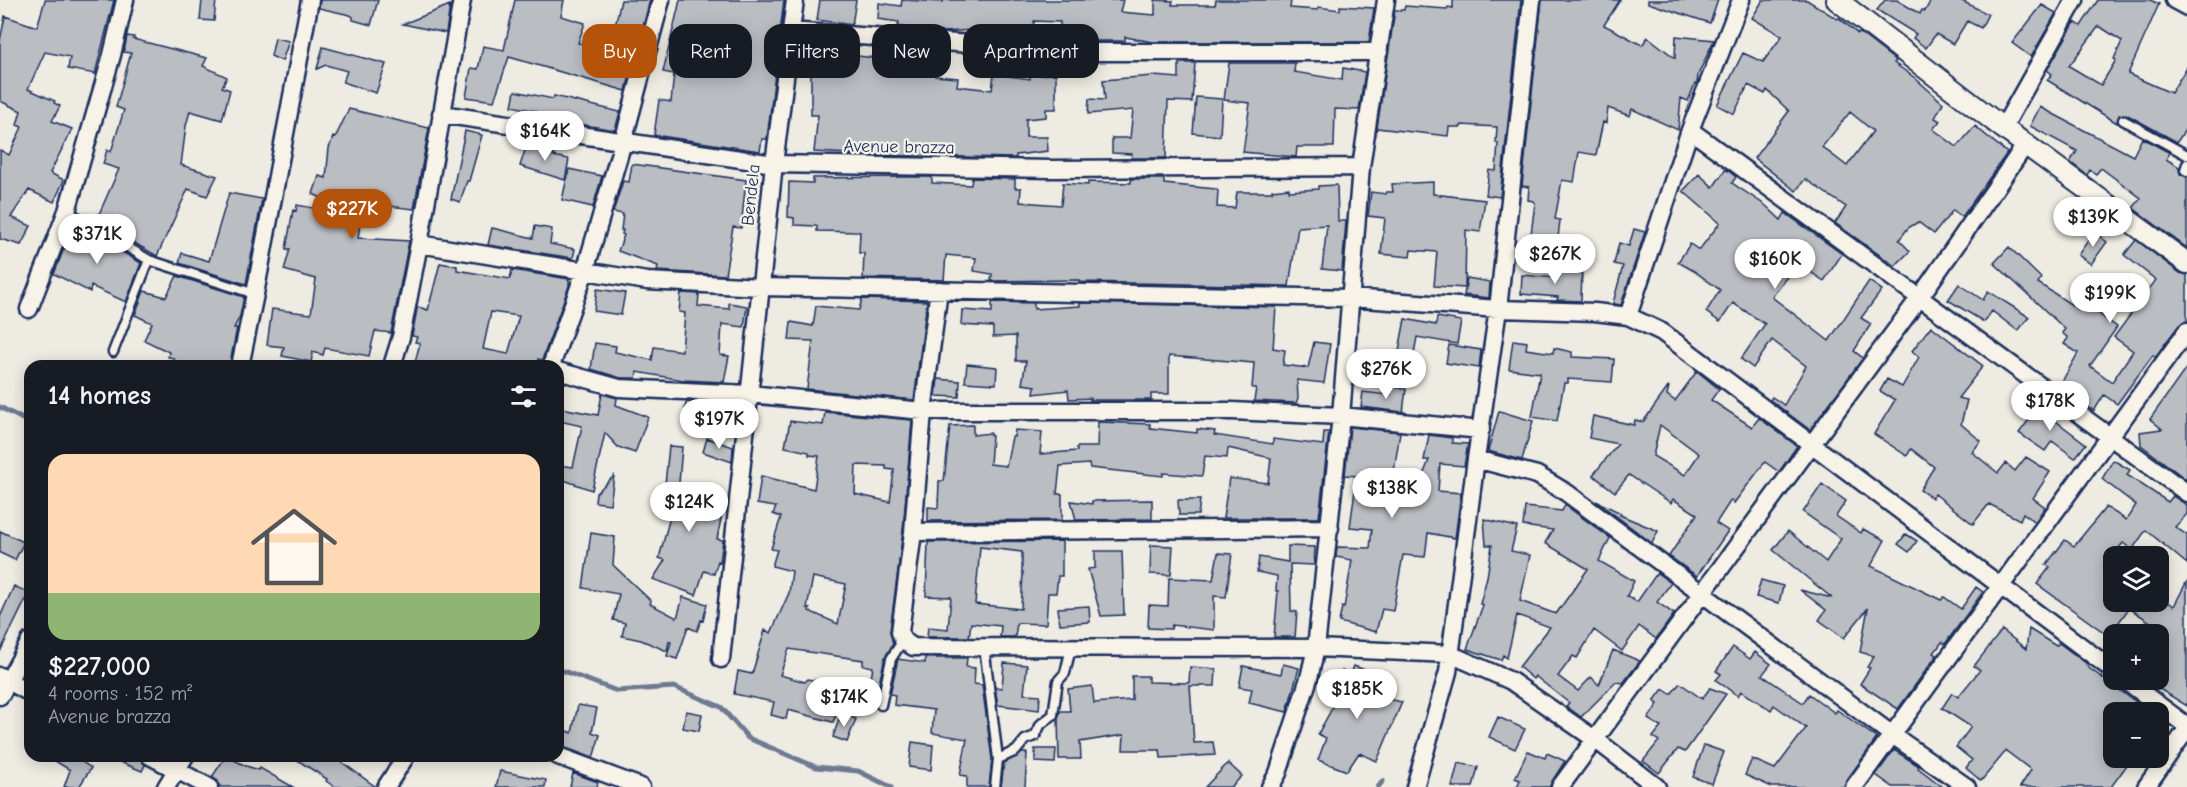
<!DOCTYPE html>
<html lang="en">
<head>
<meta charset="utf-8">
<style>
	:root { --surface:#171b24; --page:#242831; --text:#f1f3f6; --muted:#9ea1a6; --accent:#b45309 }
	body { margin:0; font-family:"Comic Neue",sans-serif; background:var(--page); color:var(--text); height:100vh; display:flex; flex-direction:column; font-size:22px; white-space:nowrap }
	* { box-sizing:border-box; margin:0 }
	p { font-size:20px; color:var(--muted) }
	.icon { flex:none; width:33px; height:33px; fill:none; stroke:currentColor; stroke-width:2; stroke-linecap:round; stroke-linejoin:round }
	.map { position:relative; flex:1; overflow:hidden }
	.panel { position:absolute; left:24px; top:360px; width:540px; height:402px; display:flex; flex-direction:column; background:var(--surface); border-radius:18px; box-shadow:0 3px 15px #0003 }
	.panel>* { flex:none }
	.hud { position:absolute; left:582px; top:24px; width:570px; height:54px; display:flex; gap:12px }
	.fabs { position:absolute; left:2103px; top:546px; display:grid; gap:12px }
	.fabs a { display:grid; place-items:center; width:66px; height:66px; border-radius:12px; background:var(--surface); box-shadow:0 3px 15px #0003; font-size:30px }
	.price { position:absolute; translate:-50% -51px; padding:0 14px; border-radius:21px; background:#fff; color:#222; font-size:20px; line-height:39px; filter:drop-shadow(0 2px 3px #0008) }
	.price::after { content:''; position:absolute; left:50%; top:36px; width:18px; height:14px; margin-left:-9px; background:inherit; clip-path:polygon(0 0,100% 0,50% 100%) }
	.price.current { background:var(--accent); color:#fff }
	ul { padding:0; list-style:none }
	li { display:grid; align-content:center; gap:12px; height:318px; padding:0 24px }
	li span { display:grid; place-items:center; height:186px; border-radius:18px; color:#555 }
	li>.icon { margin-inline-start:auto }
	span .icon { width:108px; height:108px; fill:#fffc; stroke-width:1 }
	li b { font-size:26px }
	h2 { display:flex; justify-content:space-between; align-items:center; height:72px; padding:0 24px; font-size:26px }
	.pill { padding:0 21px; border-radius:18px; background:var(--surface); box-shadow:0 3px 15px #0003; font-size:21px; line-height:54px }
	.pill.current { background:var(--accent); color:#fff }
	.map>svg:first-child { display:block }
	.lines { fill:none; stroke-linecap:round; stroke-linejoin:round }
	.stream { stroke:#6e7992; stroke-width:5 }
	.building { fill:#babdc2; stroke:#1b2f5e; stroke-width:1.5; fill-rule:evenodd }
	.service-casing { stroke:#1b2f5e; stroke-width:13 }
	.minor-casing { stroke:#1b2f5e; stroke-width:21 }
	.tertiary-casing { stroke:#1b2f5e; stroke-width:24 }
	.service { stroke:#f7f3e8; stroke-width:8 }
	.minor { stroke:#f7f3e8; stroke-width:16 }
	.tertiary { stroke:#f7f3e8; stroke-width:20 }
	.labels { text-anchor:middle; dominant-baseline:central; stroke-width:4.5; stroke-linejoin:round; paint-order:stroke }
	.street-label { font-size:18px; fill:#1b2f5e; stroke:#f7f3e8 }
</style>
</head>
<body>
<div class="map">
<svg width="2187" height="787" viewBox="0 0 2187 787">
	<rect width="100%" height="100%" fill="#eeebe2"/>
	<filter id="ink" filterUnits="userSpaceOnUse"><feTurbulence type="fractalNoise" baseFrequency=".0167" numOctaves="2"/><feDisplacementMap in="SourceGraphic" scale="12" xChannelSelector="R" yChannelSelector="G"/><feConvolveMatrix kernelMatrix="1 2 1 2 8 2 1 2 1" color-interpolation-filters="sRGB"/></filter>
	<g filter="url(#ink)">
		<g class="lines">
			<path class="stream" d="M0,407L30,423
				M558,669L617,691L674,687L721,707L748,738L816,767L858,771L891,787
				M1378,787L1383,781"/>
		</g>
		<path class="building" d="M45,0H114L95,74L68,69L70,57L45,52L28,89L55,101L54,103L60,106L52,121L72,129L50,173L64,180L54,202L29,190L11,217L31,226L21,245L0,239V150L9,155L22,127L17,125L21,111L0,101V41L5,16L37,27Z
			M202,0H216L214,21L200,20Z
			M320,0H378L371,25L353,20V17L350,15L319,8Z
			M515,0H564L561,16L585,23L578,43L610,48L621,0H650L626,91L509,57L494,101L466,97L471,68L478,69L483,46L504,50Z
			M680,0H784L767,139H762L760,151L654,135L659,100L671,102L674,74L663,72Z
			M820,0H856L852,25L817,20Z
			M902,0L943,2V0H1123L1120,12L1155,15V0L1173,1L1172,5H1215L1216,0H1280L1291,1L1290,8L1318,10V7L1340,10V6L1374,8L1369,42H1153L1125,37V41H1069L1060,40V22L1034,21L1033,38L970,33L971,30L945,32L916,30L898,26L899,22L878,19L879,3L901,6Z
			M1453,0H1521L1500,197L1486,195L1489,170L1496,171L1498,143H1496L1497,127L1462,125L1461,127H1449L1448,136L1377,128L1395,10H1404L1405,6L1447,9L1448,7L1453,8Z
			M1542,0H1620L1604,25L1642,45L1648,37L1675,58L1676,36L1714,40L1698,75L1697,84H1695L1688,101L1681,98L1678,130L1632,109L1630,116L1608,108L1606,123L1603,122L1596,155L1579,152L1574,182L1562,180L1555,219L1560,220L1558,238L1531,234L1535,203L1534,201L1528,200L1529,187L1522,186Z
			M1648,0H1718L1710,23L1648,3Z
			M1763,0H1807L1837,19L1839,18L1858,34L1860,33L1896,61L1894,63L1915,78L1943,103L1935,118L1940,121L1933,129L1957,147L1975,126L2007,153L1962,217L1953,210L1934,234L1918,222L1908,228L1899,240L1910,251L1895,266L1835,223L1846,207L1805,179L1796,191L1754,158L1789,111L1767,90L1765,94L1748,85L1734,114L1717,105L1743,53L1763,62L1782,36L1752,18ZM1850,112L1873,131L1847,166L1822,147Z
			M1885,0H1897L1920,14L1922,10L1925,11L1931,0H1960L1988,14L1981,28L1967,21L1953,44L1936,34L1926,48L1913,38L1916,34L1877,10Z
			M2098,0H2150L2159,4L2128,74L2171,93L2187,67V127L2177,142L2126,114L2119,115L2117,123L2047,80L2052,74L2047,70L2075,22L2081,26ZM2099,26L2122,41L2114,59L2116,60L2101,85L2069,66Z
			M450,5L446,33L403,24Z
			M2042,5L2056,13L2031,57L2012,43Z
			M127,36L134,37L133,39L207,58L203,66L227,77L222,87L230,90L222,120L190,111L186,126L181,165L217,176L207,196L188,189L157,256L96,221L119,169L103,164L107,150L111,152L124,110L116,107L131,53L124,52Z
			M275,38L289,41L282,61L271,56Z
			M836,45L849,46L848,55L876,58V53L913,55L912,68H936L935,76L958,78L957,86L992,90L994,74L1030,79V75L1056,74V109H1046V117L1026,119V137H1047L1048,151L1016,155V158L867,155L814,152L818,115H811V61L834,65Z
			M323,47L386,64L376,93L343,82L347,71L326,65L317,69Z
			M1179,63H1195L1192,102L1168,101L1166,158H1131L1132,154L1112,153V138H1130L1133,110L1088,114L1089,99L1105,100L1103,80L1153,76L1179,78Z
			M1229,63H1295L1294,72L1342,80L1343,68L1365,72L1359,110L1335,109L1334,147H1297L1296,157L1243,152L1250,103L1224,100Z
			M515,91L553,99L554,96L620,112L615,130L535,117L536,111L512,106Z
			M1196,97L1222,99L1220,136L1193,133Z
			M2040,107L2133,156L2142,138L2170,153L2166,159L2179,167L2180,174L2187,177V248L2133,208L2141,198L2101,168L2096,174L2090,170L2087,175L2070,162L2077,151L2030,126Z
			M349,109L429,128L414,209L363,203L358,238L409,241L391,333L375,331L369,356L325,348L323,355L313,352L311,362L282,356L284,347L267,345L272,309L311,314L316,279L284,270L290,249H286L293,210L296,211L297,205L359,216L313,194L319,176L326,178L329,148L333,137L335,138Z
			M465,131L482,135L469,181H467L460,202L451,199Z
			M527,144L555,152L553,156L569,159L565,180L520,166Z
			M632,164L746,180L741,228L733,227L725,275L657,271L658,266L618,251L624,235L622,234L623,230H621L623,214L613,212L623,181L629,182Z
			M569,169L602,176L593,207L562,200Z
			M1726,169L1736,177L1732,183L1765,205L1781,220L1785,213L1842,254L1824,281L1797,263L1772,297L1829,341L1869,281L1882,290L1861,318L1871,324L1854,351L1863,358L1810,430L1770,400L1772,397L1784,405L1806,366L1772,340L1753,368L1741,359L1765,324L1733,303L1720,322L1706,312L1720,290L1694,271L1678,262L1690,244L1699,250L1720,223L1683,191L1699,174L1713,187Z
			M905,177H932V183L971,185L972,178L1015,179V188H1021L1020,202L1061,205L1063,183L1088,185V182L1131,183V179H1164V184L1216,189L1218,191L1217,207L1235,208L1237,192H1272V190L1289,188V191L1318,189V186L1337,185L1338,221H1346L1342,271L1322,269L1327,225L1298,227L1289,286L1079,282V280L991,281L992,274L974,271L976,258L946,255L944,280L863,278L864,253H859L860,232L817,231V226L794,225V218L788,217L789,182L813,183V178Z
			M1433,182V194L1485,200L1480,232L1466,230L1465,288L1434,286L1437,252L1411,250L1410,257L1381,254L1385,218L1368,216L1371,192L1386,194V192H1393L1392,184Z
			M229,193L262,199L246,284L179,263L182,253L209,261Z
			M76,225L141,263L126,302L91,286L90,292L54,274L65,246Z
			M535,226L552,229L550,244L575,249L573,258L488,245L492,228L533,238Z
			M1634,229L1645,232L1621,305L1615,304L1613,303L1623,266L1614,264L1619,243L1629,246Z
			M2094,232L2107,242L2091,264L2078,255Z
			M2136,240L2180,273L2187,275V321L2179,325L2155,357L2153,355L2117,404L2104,395L2094,411L2055,384L2057,382L2060,385L2078,353L2064,344L2068,338L2062,333L2065,329L1994,263L2009,247L2041,278L2038,283L2078,309L2083,303L2117,327L2090,366L2112,382L2133,351L2114,337L2156,280L2124,255Z
			M440,263L457,266V270L510,279L512,270L569,279V286L542,360L538,359L537,366H414L420,343L415,342L417,337L412,336L417,309L418,307L428,310ZM491,312L519,316L508,354L483,349Z
			M1558,269L1582,270L1581,301L1557,300L1558,297L1521,294L1522,275L1557,278Z
			M177,276L244,297L240,316L234,328H237L230,363H227L226,366H173L174,358L168,357L169,352L144,340L152,323L135,315L144,291L166,297Z
			M1467,278L1490,282L1489,298L1464,295Z
			M1959,284L1983,300L1988,291L2029,317L2018,331L1992,311L1984,322L1948,300Z
			M597,289L625,293L621,315L594,311Z
			M681,293L699,294L698,306L729,309V303L747,306L744,327L722,324L720,355L729,356L724,382L683,380L637,372L636,378H621L591,369L595,343L616,346L615,352L652,360L654,347L682,351L685,313L679,312Z
			M862,299L927,301L914,400L807,389L813,341L789,340L791,322L813,326L816,306L859,310Z
			M992,302L1034,303V309L1080,306V303L1276,307L1273,348L1285,350L1283,365L1308,368L1314,342L1330,344L1324,383L1297,380L1298,398L1296,403L1254,401L1256,388H1252L1254,363L1169,356V394H1151V400H1090L1091,398L1069,399L1068,390L1034,394L1035,386L1022,384L1026,361H1016V336L993,337V327L961,325L962,310L992,312Z
			M1437,317L1461,321L1457,344L1417,337L1413,359L1398,356L1405,319L1436,325Z
			M1931,326L1983,366L1958,398L1967,400L1961,424L1981,441L1972,452L1998,473L2006,463L2015,471L2026,457L2050,472L2033,498L2045,507L2035,522L2023,513L2020,520L1989,504L1973,524L1935,494L1932,498L1920,490L1934,467L1911,449L1907,456L1874,434L1895,400L1880,391L1887,379L1902,387L1919,357L1912,351Z
			M1513,340L1527,342L1526,349L1553,353L1554,348L1572,352V357L1614,359L1612,382L1568,379V383H1564L1557,421L1532,417L1540,373L1509,369Z
			M1449,345L1481,350L1479,368L1446,363Z
			M967,364L997,367L996,384L965,382Z
			M2187,367V480L2141,445L2140,432L2162,429L2150,419Z
			M1697,371L1719,389L1711,400L1752,427L1759,418L1797,446L1779,472L1765,462L1734,503L1731,500L1716,523L1728,531L1697,576L1669,556L1697,514L1673,499L1671,503L1629,475L1615,492L1593,475L1618,444L1589,438L1593,416L1634,425L1635,420L1643,422L1669,386L1667,395L1675,401ZM1660,425L1699,454L1685,475L1653,456Z
			M938,379L960,381L959,397L936,396Z
			M1388,386L1406,389L1403,412L1361,407L1363,392L1388,395Z
			M602,394L617,398L616,405L648,417L635,453L618,447L605,433L592,490L558,478V465L573,467L582,426L559,421L561,408L598,415Z
			M2043,401L2055,410L2050,416L2052,418L2086,444L2075,458L2052,441L2045,451L2019,433Z
			M686,402L719,403V405L737,408L736,422L684,415Z
			M1499,411L1533,421L1522,460L1488,451Z
			M825,412L912,420L903,531L890,631L893,644L885,657L877,692L869,690L873,667L863,665V660L789,649L780,675L805,682L808,679L832,685L831,689L845,694L833,722L788,710L786,719L771,715L774,702L734,694L738,671L752,674L765,630L771,633L789,593L792,571L772,566L777,550L771,549L781,517L773,514L776,507L757,504L761,476L814,489L819,456L809,455V452L785,447L790,421L823,425ZM856,465L886,466V469L894,470L890,502L855,494ZM813,577L846,584L838,624L809,611L810,609L807,608Z
			M1098,422L1150,424V428L1197,433V429L1215,431L1214,435L1273,444V439L1323,445L1324,432H1329L1319,518H1223L1229,478L1268,483L1271,458L1228,448L1227,458L1205,456L1202,476L1163,473V476L1090,468L1089,464L1060,466L1057,494H1062V520L928,521V507L938,508L939,481H944L950,426L973,425V435L990,433V435L992,436L990,464L1006,466L1012,437H1014L1015,430L1042,432L1040,454L1077,451V447H1097Z
			M1350,427L1400,432L1391,491L1415,496L1429,460H1424L1429,435L1452,438V443L1468,444L1464,466L1440,464L1438,491L1461,493L1455,538L1428,533L1425,557L1403,555L1393,611L1382,609L1376,632L1339,622L1342,607L1344,608L1352,560L1336,557L1337,547L1370,548L1372,529L1350,527L1357,476L1345,475Z
			M707,438L733,447L732,462L703,452Z
			M669,446L682,447L678,495L711,501V497L725,499L717,539L723,540L720,562L718,561L714,574L704,571L696,595L653,579L665,560L659,558L670,517L665,515L669,499L664,494Z
			M2113,460L2130,470L2127,475L2168,502L2173,496L2187,505V514L2175,527L2187,535V564L2146,530L2132,550L2123,543L2104,566L2114,573V602H2158V595L2174,606L2187,581V706L2153,685L2158,680V640L2164,631L2129,608L2109,636L2037,584L2050,567L2046,565L2065,540L2074,546L2106,507L2126,520L2136,505L2102,479Z
			M614,476L610,504L595,502L596,493Z
			M1822,484L1846,501L1836,516L1861,533L1863,529L1885,540L1871,566L1941,600L1944,597L1961,609L1976,587L1983,592L1945,644L1942,642L1934,653L1937,655L1898,709L1860,684L1870,668L1867,667L1874,656L1860,652L1868,608L1844,638L1819,620L1826,610L1800,590L1832,598L1773,550L1788,531L1826,562L1841,539L1803,512Z
			M1152,500V519L1076,520L1071,501L1092,504V501Z
			M1178,500H1200L1198,515H1179Z
			M1596,501L1621,513L1620,515L1658,531L1652,543Z
			M1565,505L1610,538L1599,561L1634,581L1627,596L1637,602L1657,573L1671,583L1657,602L1674,614L1656,639L1639,626L1622,651L1594,630L1577,658L1573,656L1558,676L1578,691L1591,677L1599,685L1613,650L1640,661L1623,683L1616,682L1581,717L1566,706L1569,703L1535,676L1533,679L1519,667L1550,627L1517,615L1507,658L1503,655L1501,660L1467,649L1483,605L1480,604L1487,577L1492,545H1486L1484,519L1517,527L1511,551L1530,555L1520,601L1556,614L1588,569L1545,543L1553,530L1523,526L1525,507L1562,511Z
			M0,531L24,542L15,560L0,553Z
			M591,533L615,537L613,565L651,601L650,604L677,618L683,597L707,604L703,621L701,620L697,631L688,627L677,659L667,656L671,642L669,641L667,651L641,640L622,636L625,623L613,620L619,594L583,588Z
			M1906,534L1917,541L1909,552L1898,544Z
			M1062,541V576H1058L1056,593H1048L1046,624L1017,623L1015,637H1000L1001,626L971,623L969,637H927L928,627L948,629L951,597L926,596L928,542ZM980,547L1022,552V572H1023L1021,609L975,604Z
			M1151,545L1173,546L1171,575L1150,574Z
			M1288,546L1315,547L1314,565L1290,564L1291,611L1297,612L1295,637H1274L1278,591H1276L1277,576L1257,572L1259,557L1288,562Z
			M1095,551H1122L1124,615L1101,616L1088,569L1095,568Z
			M1218,553L1232,554L1226,597L1214,596V630L1172,625L1171,629L1148,628L1149,605L1168,606L1169,578L1213,580Z
			M1761,580L1783,586L1779,603L1756,597Z
			M14,586L29,593L0,652V617Z
			M1089,606L1090,622L1060,624L1058,608Z
			M2029,629L2056,646L2059,643L2087,664L2086,666L2150,712H2114V758H2132L2111,787H2020L2031,770L2006,751L1981,781L1966,768L1972,760L1956,747L1971,727L1942,708L1952,693L1958,697L1980,670L1974,666L2002,630L2026,649Z
			M1733,647L1750,659L1755,652L1771,664L1762,675L1803,703L1809,694L1835,713L1837,710L1877,738L1846,781L1844,787H1772L1745,775L1752,759L1775,769L1806,728L1774,705L1771,710L1741,691L1738,696L1716,680L1721,674L1716,671Z
			M925,658H967L966,667L975,668L974,684L982,685L992,759L989,787H967V776L960,775L967,739L932,733L934,710L894,705L895,695L890,694L898,659L925,663Z
			M1004,663L1027,665L1024,694L1040,695L1039,710L998,705L995,687L1002,688Z
			M1283,664L1299,668L1287,712L1249,703L1252,689L1239,687L1243,666L1281,674Z
			M1354,666L1382,676L1378,697L1402,702L1377,761L1359,753L1347,771L1318,760L1326,738L1318,734L1342,690L1336,688L1342,671L1351,674Z
			M1190,667L1216,669L1215,686H1190L1194,743L1213,742L1215,755L1161,758L1160,749V750H1123L1124,735L1080,742L1081,759H1059L1058,718L1060,711H1070L1068,689L1092,686L1094,703L1132,700V676H1148V682L1189,683Z
			M1680,683L1702,699L1710,688L1726,694L1685,752L1678,749L1659,773L1643,761L1659,741L1653,737L1661,727L1648,719L1658,704L1654,701L1663,689L1671,694Z
			M578,705L597,708L592,732L600,735L593,758L558,745V727L572,733Z
			M686,711L702,714L699,731L683,728Z
			M841,713L856,719L847,742L833,737Z
			M1498,717L1525,729L1515,749L1489,737Z
			M912,742L933,745L931,770L909,767Z
			M1704,745L1724,752L1712,784L1693,777Z
			M1035,749H1056L1055,763L1035,762Z
			M1894,750L1919,766L1918,768L1943,787H1893L1876,775Z
			M1528,751L1545,758L1547,753L1565,761L1552,781L1550,787H1517L1520,780L1515,778Z
			M1022,753H1027L1025,787H1001L1004,763Z
			M47,756H73L91,768L79,787H64L70,770Z
			M105,756H140L145,765L142,771Z
			M226,756L246,766L259,770L260,768L293,787H220L218,781L212,777Z
			M291,756H330L340,761L376,787H335L326,781L327,779Z
			M1228,763L1242,776L1231,787H1205Z
			M1458,763L1478,767L1473,787H1452Z
			M500,771L546,780L545,787H496Z
			M573,773L598,782L597,787H570Z"/>
		<g class="lines">
			<defs>
				<path id="service" d="M2123,120L2187,155
					M2187,164L2185,170L2187,171
					M67,211L149,260L255,294
					M113,352L149,260
					M984,646L998,759
					M881,705L891,659L903,640
					M995,787L998,759L1016,751L1025,740L1035,736L1041,724L1053,715L1058,681L1065,673L1071,648"/>
				<path id="minor" d="M2174,0L2187,7
					M790,31L1082,52H1379
					M441,114L774,164L1051,169L1361,167
					M2003,128L2075,0
					M1690,130L2187,493
					M419,244L647,281L761,287L1351,298L1498,309L1595,312L1628,316L1662,332L2114,671
					M939,290L923,411L913,532L900,632L903,640L913,647L1316,648L1450,654L1511,681L1596,740L1657,787
					M29,309L67,211L112,55L125,0
					M1628,316L1690,130L1741,0
					M240,366L255,294L310,0
					M392,366L401,337L419,244L462,0
					M551,366L585,271L623,142L661,0
					M558,371L619,388L749,394L923,411H1232L1341,416L1481,430
					M1476,459L1537,475L1567,493L1891,734L1967,787
					M913,532L1330,528
					M721,659L774,164L795,0
					M0,676L30,693
					M2125,680L2187,726
					M0,696L30,641
					M150,756L209,787
					M558,756L641,787
					M166,787L185,756
					M386,787L406,756
					M1270,787L1278,773L1309,678L1316,648L1341,416L1361,167L1386,0
					M1415,787L1448,672L1476,459L1498,309L1532,0
					M1560,787L1920,297L2026,144
					M1854,787L2187,331
					M2146,787L2187,729"/>
				<path id="tertiary" d="M1837,0L2003,128L2187,263"/>
			</defs>
			<use href="#service" class="service-casing"/>
			<use href="#minor" class="minor-casing"/>
			<use href="#tertiary" class="tertiary-casing"/>
			<use href="#service" class="service"/>
			<use href="#minor" class="minor"/>
			<use href="#tertiary" class="tertiary"/>
		</g>
	</g>
	<g class="labels">
		<g class="street-label">
			<text transform="translate(899 147) rotate(1)">Avenue brazza</text>
			<text transform="translate(751 195) rotate(-84)">Bendela</text>
		</g>
	</g>
</svg>
<div class="fabs">
<a><svg class="icon" aria-label="layers" viewBox="0 0 24 24"><path d="M12 4l9 5-9 5-9-5zM3 14l9 5 9-5"/></svg></a>
<a>+</a>
<a>−</a>
</div>
<b class="price" style="left:545px;top:162px">$164K</b>
<b class="price current" style="left:352px;top:240px">$227K</b>
<b class="price" style="left:2093px;top:248px">$139K</b>
<b class="price" style="left:97px;top:265px">$371K</b>
<b class="price" style="left:1555px;top:285px">$267K</b>
<b class="price" style="left:1775px;top:290px">$160K</b>
<b class="price" style="left:2110px;top:324px">$199K</b>
<b class="price" style="left:1386px;top:400px">$276K</b>
<b class="price" style="left:2050px;top:432px">$178K</b>
<b class="price" style="left:719px;top:450px">$197K</b>
<b class="price" style="left:1392px;top:519px">$138K</b>
<b class="price" style="left:689px;top:533px">$124K</b>
<b class="price" style="left:1357px;top:720px">$185K</b>
<b class="price" style="left:844px;top:728px">$174K</b>
<div class="hud">
<a class="pill current">Buy</a>
<a class="pill">Rent</a>
<a class="pill">Filters</a>
<a class="pill">New</a>
<a class="pill">Apartment</a>
</div>
<section class="panel">
<h2>14 homes<svg class="icon" aria-label="filters" viewBox="0 0 24 24"><path d="M4 7h16M4 17h16"/><circle cx="9" cy="7" r="2"/><circle cx="15" cy="17" r="2"/></svg></h2>
<ul>
<li><span style="background:linear-gradient(#ffd9b3 75%,#8fb573 0)"><svg class="icon" aria-label="home" viewBox="0 0 24 24"><path d="M3 11l9-7 9 7M6 9v11h12V9"/></svg></span><div><b>$227,000</b><p>4 rooms · 152 m²</p><p>Avenue brazza</p></div></li>
</ul>
</section>
</div>
</body>
</html>
